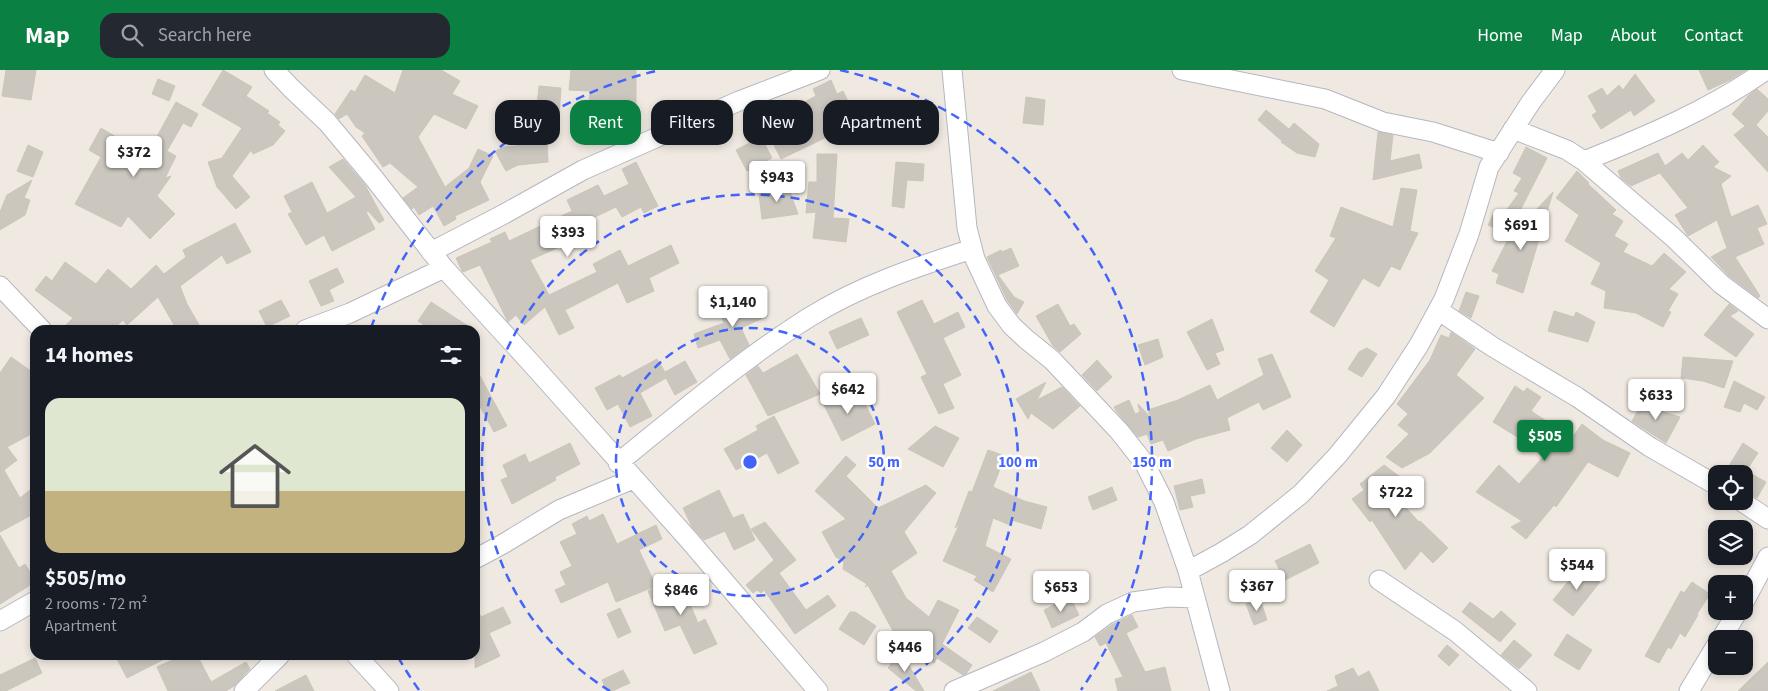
<!DOCTYPE html>
<html lang="en">
<head>
<meta charset="utf-8">
<style>
	:root { --surface:#171b24; --page:#242831; --text:#f1f3f6; --muted:#9ea1a6; --accent:#0b8043 }
	body { margin:0; font-family:"Source Sans 3",sans-serif; background:var(--page); color:var(--text); height:100vh; display:flex; flex-direction:column; font-size:19px; white-space:nowrap }
	* { box-sizing:border-box; margin:0 }
	p { font-size:16px; color:var(--muted) }
	.icon { flex:none; width:28px; height:28px; fill:none; stroke:currentColor; stroke-width:2; stroke-linecap:round; stroke-linejoin:round }
	.map { position:relative; flex:1; overflow:hidden }
	.side { position:absolute; left:30px; top:255px; width:450px; height:335px; display:flex; flex-direction:column; background:var(--surface); border-radius:15px; box-shadow:0 2px 8px #0003 }
	.side>* { flex:none }
	.banner { position:absolute; left:495px; top:30px; width:475px; height:45px; display:flex; gap:10px }
	.controls { position:absolute; left:1708px; top:395px; display:grid; gap:10px }
	.controls a { display:grid; place-items:center; width:45px; height:45px; border-radius:10px; background:var(--surface); box-shadow:0 2px 8px #0003; font-size:25px }
	.price { position:absolute; translate:-50% -42px; padding:0 11px; border-radius:5px; background:#fff; color:#222; font-size:16px; line-height:32px; filter:drop-shadow(0 1px 2px #0008) }
	.price::after { content:''; position:absolute; left:50%; top:30px; width:15px; height:11px; margin-left:-8px; background:inherit; clip-path:polygon(0 0,100% 0,50% 100%) }
	.price.on { background:var(--accent); color:#fff }
	ul { padding:0; list-style:none }
	li { display:grid; align-content:center; gap:10px; height:265px; padding:0 15px }
	li span { display:grid; place-items:center; height:155px; border-radius:15px; color:#555 }
	li>.icon { margin-inline-start:auto }
	span .icon { width:90px; height:90px; fill:#fffc; stroke-width:1 }
	li b { font-size:21px }
	h2 { display:flex; justify-content:space-between; align-items:center; height:60px; padding:0 15px; font-size:21px }
	.pill { padding:0 18px; border-radius:15px; background:var(--surface); box-shadow:0 2px 8px #0003; font-size:18px; line-height:45px }
	.pill.on { background:var(--accent); color:#fff }
	header { display:flex; align-items:center; gap:30px; box-sizing:border-box; height:70px; padding:0 25px; background:var(--accent); color:#fff }
	header strong { font-size:24px }
	nav { display:flex; gap:28px; margin-inline-start:auto; font-size:18px }
	.search { width:350px; height:45px; background:var(--page); display:flex; align-items:center; gap:12px; box-sizing:border-box; padding:0 18px; border-radius:15px; color:var(--muted); font-size:19px }
	.map>svg:first-child { display:block }
	.building { fill:#cbc7bf; stroke:#cbc5ba }
	.lines { fill:none; stroke-linecap:round; stroke-linejoin:round }
	.minor-casing { stroke:#b4b7c1; stroke-width:21 }
	.minor { stroke:#fff; stroke-width:19 }
	.ring { fill:none; stroke:#4264fb; stroke-width:2.5; stroke-dasharray:9 6 }
	.centre { fill:#4264fb; stroke:#fff; stroke-width:2.5 }
	.ring-label { font-size:15px; text-anchor:middle; font-weight:bold; fill:#4264fb; stroke:#fff; stroke-width:5; stroke-linejoin:round; paint-order:stroke }
</style>
</head>
<body>
<header>
<strong>Map</strong>
<div class="search"><svg class="icon" aria-label="search" viewBox="0 0 24 24"><circle cx="10" cy="10" r="6"/><path d="M15 15l6 6"/></svg>Search here</div>
<nav><a>Home</a><a>Map</a><a>About</a><a>Contact</a></nav>
</header>
<div class="map">
<svg width="1768" height="621" viewBox="0 0 1768 621">
	<rect width="100%" height="100%" fill="#efe9e1"/>
	<path class="building" d="M6,0H36L31,30L2,26Z
		M223,0L252,17L246,26L269,41L267,43L280,52L278,55L285,61L273,75L253,84L251,80L232,106L250,127L236,139L217,117L208,92L222,88L242,58L202,35Z
		M403,0H441L460,11L452,24L478,36L466,59L434,44L418,67L445,117L469,98L478,79L493,86L480,112L489,130L455,146L456,149L444,156L433,136L419,145L414,137L412,139L403,128L418,117L390,93L383,97L362,66L365,63L356,57L347,44L339,49L335,44L351,20L355,22L365,5L395,23Z
		M571,0H636V53L588,49L590,21L569,20Z
		M1699,0H1746L1730,10L1708,20Z
		M1635,4L1655,31L1634,46L1631,40L1601,59L1592,45L1597,42L1588,26L1602,18L1607,26L1619,15L1623,20Z
		M158,9L175,16L169,31L152,24Z
		M831,10L837,24L843,21L858,52L781,89L773,73L804,56L795,37L816,26L813,19Z
		M539,16L561,18L559,47L536,45Z
		M1757,19L1768,29V41L1756,55L1768,67V102L1734,65L1745,56L1732,44L1749,25Z
		M1026,27L1045,30L1043,55L1023,53Z
		M176,32L198,44L191,57L183,53L167,81L176,86L165,108L171,106L157,126L175,144L150,169L128,146L121,157L75,134L101,87L89,80L101,58L116,67L114,72L144,90Z
		M1266,40L1289,59L1294,53L1319,74L1315,87L1297,83L1281,72L1282,71L1258,50Z
		M1378,62L1393,65L1390,91L1419,84L1422,98L1373,110Z
		M761,67L772,88L747,101L736,80Z
		M547,73L548,92L518,95L506,101L495,81L504,77Z
		M28,75L43,82L33,107L17,101Z
		M1703,75L1719,92L1713,97L1731,106L1721,114L1731,147L1758,135L1767,154L1757,158L1764,174L1735,187L1760,226L1758,228L1728,205L1711,187L1727,178L1717,150L1688,166L1675,145L1688,138L1660,103L1631,116L1621,108L1618,101L1658,83L1665,96L1682,83L1688,90Z
		M1526,77L1547,88L1508,164L1488,155L1495,141L1503,145L1519,123L1514,121L1522,108L1513,103Z
		M817,84H837L833,148L849,149L846,172L813,168L816,142L806,143L809,112H817Z
		M343,89L365,115L384,150L379,153L368,141L366,142L375,159L332,181L324,165L306,175L288,144L292,142L284,126L312,112L327,143L356,127L329,97Z
		M636,92L658,136L644,143L641,137L622,147L616,137L561,163L566,174L530,190L549,225L597,202L593,194L620,180L628,196L671,175L679,193L649,208L654,221L627,233L618,213L565,240L574,258L559,265L545,237L524,255L516,245L508,252L480,195L463,202L462,201L456,188L492,172L490,169L505,162L509,171L572,141L567,130L598,115L604,126L629,114L622,99Z
		M896,92L924,94L923,111L907,110L904,138L892,136Z
		M1577,101L1589,113L1588,114L1616,140L1612,144L1623,151L1614,166L1628,174L1623,182L1652,196L1664,183L1686,202L1669,219L1678,224L1668,241L1671,242L1663,257L1636,243L1604,238L1606,221L1591,214L1601,193L1565,171L1579,145L1556,128Z
		M32,110L24,128L30,130L25,145L0,160V142L7,125Z
		M787,114L798,144L762,149L759,124Z
		M1401,118L1417,120L1410,161L1418,163L1400,200L1391,196L1379,217L1363,208L1334,257L1310,242L1329,210L1315,201L1336,168L1330,166L1341,137L1393,157Z
		M1553,122L1523,223L1496,213L1499,204L1492,201L1507,171Z
		M235,153L251,182L227,194L222,185L180,216L187,234L202,260H177L158,227L127,255L123,250L112,260H61L73,248L35,220L46,206L52,211L65,192L96,214L108,199L131,219L156,195L164,204L186,187L183,180Z
		M1011,178L1019,196L998,205L1014,227L1024,232L1017,244L1007,230L987,187L1001,180L1002,182Z
		M337,198L344,212L329,220L334,231L321,236L309,211Z
		M1466,222L1479,226L1471,248L1459,241Z
		M759,228L767,246L741,258L749,275L730,289L720,270L698,278L694,264L724,253L721,246Z
		M281,230L290,246L267,257L259,241Z
		M922,230L934,254L958,242L965,257L943,268L961,305L943,314L954,338L939,344L921,307L927,304L897,242Z
		M431,232L474,260H432L418,251Z
		M1058,234L1070,256L1074,254L1081,264L1060,282L1053,276L1036,246Z
		M1729,234L1738,241L1730,246L1754,264L1736,287L1704,265Z
		M1554,241L1574,247L1576,242L1595,252L1588,272L1548,261Z
		M861,248L869,265L837,279L829,262Z
		M1212,249L1224,280L1215,283L1220,294L1207,300L1187,262Z
		M1451,262L1475,279L1456,305L1484,328L1430,383L1402,398L1386,387L1409,364L1398,355L1408,344L1397,334L1430,290L1441,265L1449,268Z
		M1158,269L1163,287L1145,295L1138,275Z
		M1367,278L1377,284L1362,307L1348,299L1359,282Z
		M797,284L820,324L768,346L746,305L758,296L763,303Z
		M1272,284L1291,327L1263,340L1259,332L1227,348L1230,360L1196,369L1168,381L1163,370L1151,374L1147,364L1138,367L1117,342L1114,337L1129,330L1135,344L1140,342L1138,334L1151,348L1148,340L1178,330L1210,315L1217,330L1264,305L1258,289Z
		M11,287L35,304V362L7,377L17,390L4,400L20,428L35,416V443L0,462V303Z
		M1683,287L1733,291L1724,318L1703,311L1681,308Z
		M657,289L665,302L685,291L697,312L675,325L666,308L640,323L652,346L630,357L618,334L607,340L595,318L620,305L622,308Z
		M1097,290L1112,307L1097,321L1082,305Z
		M480,306L507,356L494,362L475,327L476,326L475,308Z
		M1734,311L1765,327L1757,340L1744,333L1740,342L1724,337Z
		M1046,312L1037,330L1062,317L1080,336L1053,359L1031,343L1028,349L1016,329Z
		M1515,316L1524,322L1527,318L1541,327L1531,341L1572,368L1582,354L1603,370L1630,383L1618,407L1588,392L1556,437L1554,435L1526,469L1511,457L1522,451L1476,422L1499,395L1519,414L1543,387L1524,371L1493,352Z
		M842,320L848,335L862,328L875,354L842,371L821,329Z
		M1644,330L1656,336L1654,339L1680,347L1666,373L1632,351Z
		M774,346L799,393L778,404L767,383L736,400L724,379L758,360L756,356Z
		M935,356L959,368L943,397L908,379Z
		M1287,360L1302,375L1287,392L1271,378Z
		M570,373L580,394L555,407L556,410L512,434L501,410L508,407L503,395L525,384L529,393Z
		M1743,373L1758,383L1746,401L1766,412L1757,428L1744,420V404H1724Z
		M988,380L1005,386L993,417L1024,431L1047,437L1041,459L1012,450L1010,455L993,448L985,476L1011,489L993,522L974,510L977,506L943,491L959,455L955,458L969,421L972,422Z
		M846,386L856,395L846,406L878,438L926,415L936,423L904,462L917,483L891,501L906,528L929,547L938,530L959,540L942,574L972,595L966,604L963,605L937,588L934,593L899,572L868,515L865,517L867,514L843,499L844,492L836,487L822,462L846,449L815,421Z
		M1384,395L1407,412L1396,427L1419,452L1420,451L1448,478L1433,493L1421,481L1405,500L1372,450L1370,452L1352,429L1364,420L1360,414Z
		M1202,409L1205,423L1190,426L1193,437L1180,440L1174,416Z
		M1112,417L1117,430L1093,440L1088,427Z
		M719,420L733,448L743,444L755,470L734,480L725,461L704,470L692,457L683,438Z
		M603,444L617,474L656,455L662,469L639,480L656,516L616,532L608,512L561,533L555,520L566,515L560,502L572,496L560,472L577,464L572,454L587,446L589,451Z
		M765,452L796,490L779,503L806,540L828,525L836,536L795,564L764,520L761,523L757,520L753,523L746,515L774,490L751,459Z
		M0,465L19,498L25,494L35,510V512L0,534Z
		M1310,474L1319,493L1285,510L1275,491Z
		M1581,496L1596,506L1594,508L1600,512L1573,546L1553,530Z
		M675,508L684,526L686,525L698,553L705,549L717,574L694,584L680,555L665,561L648,521Z
		M1692,512L1710,524L1697,544L1698,545L1685,567L1680,563L1671,579L1668,577L1659,593L1645,586L1681,521L1684,523Z
		M1070,527L1079,545L1052,558L1044,540Z
		M1260,529L1267,550L1254,555L1246,534Z
		M1470,532L1493,549L1501,541L1516,554L1500,572L1462,542Z
		M475,535L481,547L503,537L511,553L489,563L500,586L475,598Z
		M620,538L631,562L618,568L607,544Z
		M850,542H855L876,556L864,575L839,559Z
		M1132,545L1138,557L1126,563L1145,602L1165,597L1171,621H1118L1115,609L1123,607L1106,573L1100,576L1095,567L1113,554Z
		M977,547L998,561L990,573L968,558Z
		M1567,564L1592,580L1579,600L1554,585Z
		M1514,570L1532,585L1519,599L1501,585Z
		M1447,575L1459,585L1449,596L1438,586Z
		M901,582L924,621H916L888,598Z
		M115,585H172L127,608Z
		M183,585H197L211,612L246,592L250,599L234,616L226,621H168L157,597Z
		M35,588L42,603L6,621H0V605Z
		M1768,592V621H1738Z
		M1353,598L1358,607L1369,601L1379,621H1327L1338,616L1335,606Z
		M623,600L630,613L612,621H607L602,610Z
		M1031,602L1040,621H993Z
		M306,605L314,621H275Z"/>
	<g class="lines">
		<defs>
			<path id="minor" d="M274,0L291,18L327,52L373,107L444,198L531,293L689,470L818,621
				M952,0L967,158L975,189L997,236L1012,256L1026,269L1052,290L1119,361L1145,394L1164,432L1188,501L1220,621
				M1182,0L1325,29L1383,52L1433,62L1499,83
				M1513,59L1567,80L1584,91L1674,168L1721,214L1768,249
				M1584,91C1647,66 1711,39 1766,0
				M431,182L504,144L583,100L739,31L820,0
				M0,216L42,260
				M1438,240L1493,277L1577,327L1650,377L1716,415
				M305,260L350,243L444,198
				M618,393C680,343 740,291 808,248C859,216 916,197 972,179
				M1741,431L1768,449
				M475,489L503,474L559,440L633,409
				M1188,501L1221,483L1250,465L1301,424L1337,386L1386,326L1419,275L1444,229L1469,164L1489,97L1531,32L1555,0
				M1379,510L1455,561L1527,621
				M1744,532L1768,487
				M0,551L35,531
				M1721,569L1738,541
				M356,585L389,621
				M244,621L280,585
				M954,621L1044,582L1083,562L1107,544L1133,532L1168,527L1195,528
				M1689,621L1716,576"/>
		</defs>
		<use href="#minor" class="minor-casing"/>
		<use href="#minor" class="minor"/>
	</g>
	<g class="ring">
		<circle cx="750" cy="392" r="134"/>
		<path d="M610 621A268 268 0 1 1 890 621"/>
		<path d="M419 620A402 402 0 0 1 398 587M371 258A402 402 0 0 1 660 0M840 0A402 402 0 0 1 1081 620"/>
	</g>
	<circle cx="750" cy="392" r="8" class="centre"/>
	<g class="ring-label">
		<text x="884" y="397">50 m</text>
		<text x="1018" y="397">100 m</text>
		<text x="1152" y="397">150 m</text>
	</g>
</svg>
<div class="controls">
<a><svg class="icon" aria-label="locate" viewBox="0 0 24 24"><circle cx="12" cy="12" r="6"/><path d="M12 2v4M12 18v4M2 12h4M18 12h4"/></svg></a>
<a><svg class="icon" aria-label="layers" viewBox="0 0 24 24"><path d="M12 4l9 5-9 5-9-5zM3 14l9 5 9-5"/></svg></a>
<a>+</a>
<a>−</a>
</div>
<b class="price" style="left:134px;top:108px">$372</b>
<b class="price" style="left:777px;top:133px">$943</b>
<b class="price" style="left:1521px;top:181px">$691</b>
<b class="price" style="left:568px;top:188px">$393</b>
<b class="price" style="left:733px;top:258px">$1,140</b>
<b class="price" style="left:848px;top:345px">$642</b>
<b class="price" style="left:1656px;top:351px">$633</b>
<b class="price on" style="left:1545px;top:392px">$505</b>
<b class="price" style="left:1396px;top:448px">$722</b>
<b class="price" style="left:1577px;top:521px">$544</b>
<b class="price" style="left:1257px;top:542px">$367</b>
<b class="price" style="left:1061px;top:543px">$653</b>
<b class="price" style="left:681px;top:546px">$846</b>
<b class="price" style="left:905px;top:603px">$446</b>
<div class="banner">
<a class="pill">Buy</a>
<a class="pill on">Rent</a>
<a class="pill">Filters</a>
<a class="pill">New</a>
<a class="pill">Apartment</a>
</div>
<section class="side">
<h2>14 homes<svg class="icon" aria-label="filters" viewBox="0 0 24 24"><path d="M4 7h16M4 17h16"/><circle cx="9" cy="7" r="2"/><circle cx="15" cy="17" r="2"/></svg></h2>
<ul>
<li><span style="background:linear-gradient(#dfe7d0 60%,#c2b280 0)"><svg class="icon" aria-label="home" viewBox="0 0 24 24"><path d="M3 11l9-7 9 7M6 9v11h12V9"/></svg></span><div><b>$505/mo</b><p>2 rooms · 72 m²</p><p>Apartment</p></div></li>
</ul>
</section>
</div>
</body>
</html>
